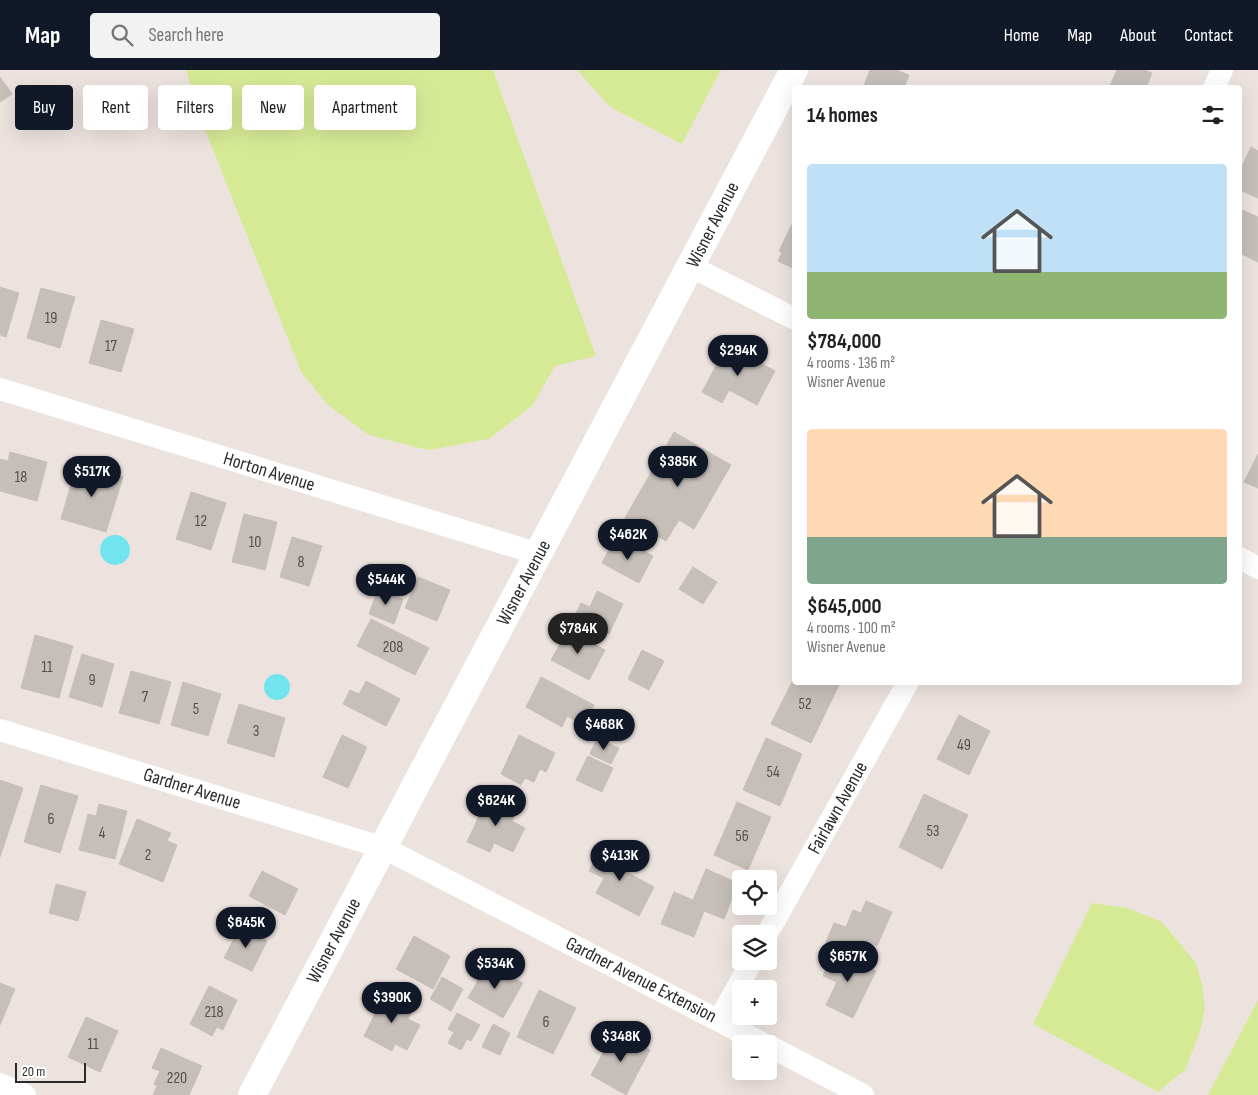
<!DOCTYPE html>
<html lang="en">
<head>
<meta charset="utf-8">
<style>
	:root { --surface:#fff; --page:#f2f2f2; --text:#202124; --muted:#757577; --accent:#111827 }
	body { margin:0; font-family:"Sofia Sans Condensed",sans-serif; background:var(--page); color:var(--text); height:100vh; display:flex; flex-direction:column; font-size:19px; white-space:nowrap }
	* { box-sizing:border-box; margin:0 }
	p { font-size:16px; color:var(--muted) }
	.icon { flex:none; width:28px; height:28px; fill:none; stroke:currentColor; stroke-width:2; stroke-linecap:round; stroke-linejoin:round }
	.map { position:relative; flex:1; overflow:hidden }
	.sheet { position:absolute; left:792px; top:15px; width:450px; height:600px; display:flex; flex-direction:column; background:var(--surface); border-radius:5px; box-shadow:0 5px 20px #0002 }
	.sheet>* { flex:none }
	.hud { position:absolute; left:15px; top:15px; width:475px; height:45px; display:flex; gap:10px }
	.buttons { position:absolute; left:732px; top:800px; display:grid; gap:10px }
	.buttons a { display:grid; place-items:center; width:45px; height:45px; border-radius:5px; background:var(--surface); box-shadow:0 5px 20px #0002; font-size:25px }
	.scale { position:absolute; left:15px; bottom:12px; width:71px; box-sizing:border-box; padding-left:5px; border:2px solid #2b2b2b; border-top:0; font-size:14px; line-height:18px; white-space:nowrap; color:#2b2b2b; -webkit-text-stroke:4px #fff; paint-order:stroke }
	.price { position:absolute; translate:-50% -42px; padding:0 11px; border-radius:18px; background:var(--accent); color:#fff; font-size:16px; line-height:32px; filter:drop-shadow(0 1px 2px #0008) }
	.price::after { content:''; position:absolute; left:50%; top:30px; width:15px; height:11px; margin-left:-8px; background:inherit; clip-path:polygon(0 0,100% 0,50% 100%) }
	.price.selected { background:#222; color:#fff }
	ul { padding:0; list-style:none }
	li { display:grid; align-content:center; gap:10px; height:265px; padding:0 15px }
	li span { display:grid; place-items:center; height:155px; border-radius:5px; color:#555 }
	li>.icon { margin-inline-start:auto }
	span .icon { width:90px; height:90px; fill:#fffc; stroke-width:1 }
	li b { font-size:21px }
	h2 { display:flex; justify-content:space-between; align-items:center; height:60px; padding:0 15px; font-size:21px }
	.tag { padding:0 18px; border-radius:5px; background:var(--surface); box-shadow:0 5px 20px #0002; font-size:18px; line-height:45px }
	.tag.selected { background:var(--accent); color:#fff }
	header { display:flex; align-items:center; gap:30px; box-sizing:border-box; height:70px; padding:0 25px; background:var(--accent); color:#fff }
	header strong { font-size:24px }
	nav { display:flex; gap:28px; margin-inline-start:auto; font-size:18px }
	.search { width:350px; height:45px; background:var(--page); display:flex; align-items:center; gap:12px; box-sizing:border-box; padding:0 18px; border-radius:5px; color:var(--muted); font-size:19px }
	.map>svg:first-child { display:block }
	.pitch { fill:#d6ea96 }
	.water { fill:#71e4ee }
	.building { fill:#c6bfb9; stroke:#c8bfb7 }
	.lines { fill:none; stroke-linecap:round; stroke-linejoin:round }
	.street { stroke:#fff; stroke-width:22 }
	.secondary { stroke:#fff; stroke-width:28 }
	.labels { text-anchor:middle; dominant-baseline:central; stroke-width:4.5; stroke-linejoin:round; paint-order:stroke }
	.number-label { font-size:16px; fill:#52504e }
	.street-label { font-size:19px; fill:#2b2b2b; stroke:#fff }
</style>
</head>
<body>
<header>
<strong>Map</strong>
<div class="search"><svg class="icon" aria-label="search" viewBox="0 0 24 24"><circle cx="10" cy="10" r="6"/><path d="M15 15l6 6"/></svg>Search here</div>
<nav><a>Home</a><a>Map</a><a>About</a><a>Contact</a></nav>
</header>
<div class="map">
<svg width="1258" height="1025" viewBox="0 0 1258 1025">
	<rect width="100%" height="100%" fill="#ede3de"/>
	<path class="pitch" d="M186,0H493L596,286L555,296L532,336L489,369L428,380L369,365L328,335L301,302L204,57Z
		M577,0H721L682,74L610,37Z
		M1092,833L1127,838L1162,852L1196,893L1202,914L1205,939L1200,962L1185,1000L1158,1022L1033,954Z
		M1258,930V1025H1208Z"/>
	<path class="water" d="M100 480a15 15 0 1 1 30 0a15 15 0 1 1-30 0Z
		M264 617a13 13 0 1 1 26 0a13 13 0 1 1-26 0Z"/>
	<path class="building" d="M870,0H896L909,5L904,18H863Z
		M1117,0H1145L1152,3L1146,18H1109Z
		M0,7L12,24L0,32Z
		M1251,77L1258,81V128L1240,120V101Z
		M1240,139L1258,147V192L1240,183Z
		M795,148V199L778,191L782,182L779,181Z
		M0,217L19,223L6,267L0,265Z
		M41,218L75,227L60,278L27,268Z
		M101,250L134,259L121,302L89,293Z
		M727,275L775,301L757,335L729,320L722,333L702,322Z
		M674,362L731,395L694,459L679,450L666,471L625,448Z
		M10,382L47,392L37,431L0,421V389L8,391Z
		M1258,384V418L1244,412Z
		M77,393L123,407L106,462L61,449Z
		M191,422L226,433L211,480L176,469Z
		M244,444L277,452L265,500L232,492Z
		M292,467L322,476L309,516L280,507Z
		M622,470L653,486L639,513L602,493L611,476L617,479Z
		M693,497L717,512L703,534L679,519Z
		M418,507L450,520L437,551L405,538Z
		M378,519L403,529L394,554L369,544Z
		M597,521L623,534L609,564L574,547L581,533L590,537Z
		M371,549L429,578L415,605L357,576Z
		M568,560L605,580L589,610L551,590Z
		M35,565L73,576L59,628L21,618Z
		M642,580L664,591L649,620L628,609Z
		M82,584L114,594L102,637L69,627Z
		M131,601L171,612L159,654L119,643Z
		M795,606V612H835L839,615L811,673L771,654Z
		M541,607L594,635L583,655L567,646L562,657L526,637Z
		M366,611L400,629L386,656L343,634L350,620L359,624Z
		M183,612L221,624L208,666L171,655Z
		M239,634L285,648L274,687L227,673Z
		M959,645L990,661L969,705L937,689Z
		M342,665L367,677L348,718L323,707Z
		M519,665L555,683L546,702L540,699L534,712L525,708L521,715L501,704Z
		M597,668L619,678L611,694L590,684Z
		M766,668L802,684L780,736L743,720Z
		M588,686L613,698L602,722L576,710Z
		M0,710L23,718L0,787Z
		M41,715L78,726L60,783L24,772Z
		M924,724L968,745L942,799L899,777Z
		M488,727L517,740L512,751L525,758L513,782L494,773L490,782L467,772Z
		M737,732L771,747L748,800L714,785Z
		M99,734L127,741L115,789L79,780L88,744L96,746Z
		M137,749L171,763L167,771L177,775L163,812L119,794Z
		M603,774L627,787L621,799L654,817L639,846L596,823L604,808L589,801Z
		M706,799L738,813L724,849L704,841L694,867L661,854L674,822L693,830Z
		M262,801L298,819L285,845L249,826Z
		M56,814L86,822L78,851L49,843Z
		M866,831L892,842L877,876L870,873L863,888L826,872L834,853L846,857L853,840L861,843Z
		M240,857L267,871L252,901L224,888Z
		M414,866L450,886L433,919L396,899Z
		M834,881L876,901L853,948L826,935L837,912L823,906Z
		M488,893L523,913L503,948L468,928Z
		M442,907L463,919L451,941L430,929Z
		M0,913L15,919L0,955Z
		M209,916L237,930L223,960L217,957L212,966L190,954Z
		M539,920L576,938L553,984L517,967Z
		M385,923L414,938L408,949L420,955L407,980L395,974L392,981L364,966Z
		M457,943L480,955L471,971L467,969L461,980L448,973L454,962L448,959Z
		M86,947L118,961L100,1002L68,987Z
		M493,954L510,963L500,985L482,977Z
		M615,961L650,980L626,1025L591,1005Z
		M161,978L202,996L189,1025H153L157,1016L154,1014L160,1001L152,998Z"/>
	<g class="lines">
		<path class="street" d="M1214,18L1222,0
			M692,197L795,249
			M0,319L539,484
			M1240,488L1258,498
			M0,660L384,778L764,974
			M767,864L908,612
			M719,950L752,891
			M769,976L863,1025
			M0,1014L25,1025"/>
		<path class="secondary" d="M252,1025L794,0"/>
	</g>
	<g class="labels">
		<g class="number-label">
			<text x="51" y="248">19</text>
			<text x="111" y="276">17</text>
			<text x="21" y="407">18</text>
			<text x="201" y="451">12</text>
			<text x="255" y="472">10</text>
			<text x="301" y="492">8</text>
			<text x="393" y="577">208</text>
			<text x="47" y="597">11</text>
			<text x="92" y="610">9</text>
			<text x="145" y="627">7</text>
			<text x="805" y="634">52</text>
			<text x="196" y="639">5</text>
			<text x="256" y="661">3</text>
			<text x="964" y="675">49</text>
			<text x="773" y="702">54</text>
			<text x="51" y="749">6</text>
			<text x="933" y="761">53</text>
			<text x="102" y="763">4</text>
			<text x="742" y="766">56</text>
			<text x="148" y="785">2</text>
			<text x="214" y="942">218</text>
			<text x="546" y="952">6</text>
			<text x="93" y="974">11</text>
			<text x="177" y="1008">220</text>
		</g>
		<g class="street-label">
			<text transform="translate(713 155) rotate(-63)">Wisner Avenue</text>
			<text transform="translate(269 402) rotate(17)">Horton Avenue</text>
			<text transform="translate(524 513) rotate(-62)">Wisner Avenue</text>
			<text transform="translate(192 719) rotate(17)">Gardner Avenue</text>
			<text transform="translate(838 738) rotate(-61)">Fairlawn Avenue</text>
			<text transform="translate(334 871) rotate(-62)">Wisner Avenue</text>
			<text transform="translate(641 910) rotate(27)">Gardner Avenue Extension</text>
		</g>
	</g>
</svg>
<div class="buttons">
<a><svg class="icon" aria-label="locate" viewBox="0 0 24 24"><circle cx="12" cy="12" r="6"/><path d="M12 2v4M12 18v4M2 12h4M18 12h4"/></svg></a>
<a><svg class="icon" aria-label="layers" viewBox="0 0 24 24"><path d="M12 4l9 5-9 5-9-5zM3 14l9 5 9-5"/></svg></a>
<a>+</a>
<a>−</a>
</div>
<div class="scale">20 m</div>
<b class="price" style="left:738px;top:307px">$294K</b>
<b class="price" style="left:678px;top:418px">$385K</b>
<b class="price" style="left:92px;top:428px">$517K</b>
<b class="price" style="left:628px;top:491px">$462K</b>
<b class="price" style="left:386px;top:536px">$544K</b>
<b class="price selected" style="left:578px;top:585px">$784K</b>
<b class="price" style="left:604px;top:681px">$468K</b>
<b class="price" style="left:496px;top:757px">$624K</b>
<b class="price" style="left:620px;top:812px">$413K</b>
<b class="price" style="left:246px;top:879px">$645K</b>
<b class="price" style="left:848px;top:913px">$657K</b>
<b class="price" style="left:495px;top:920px">$534K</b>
<b class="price" style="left:392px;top:954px">$390K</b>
<b class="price" style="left:621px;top:993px">$348K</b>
<div class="hud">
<a class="tag selected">Buy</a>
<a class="tag">Rent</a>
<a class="tag">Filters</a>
<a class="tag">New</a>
<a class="tag">Apartment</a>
</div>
<section class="sheet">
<h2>14 homes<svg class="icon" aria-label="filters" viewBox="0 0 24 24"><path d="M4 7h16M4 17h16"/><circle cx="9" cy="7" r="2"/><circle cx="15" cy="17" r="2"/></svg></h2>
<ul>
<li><span style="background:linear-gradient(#bfe0f5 70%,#8fb573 0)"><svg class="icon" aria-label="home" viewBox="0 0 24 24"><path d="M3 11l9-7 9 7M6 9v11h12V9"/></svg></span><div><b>$784,000</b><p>4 rooms · 136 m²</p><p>Wisner Avenue</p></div></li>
<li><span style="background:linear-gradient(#ffd9b3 70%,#7fa58c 0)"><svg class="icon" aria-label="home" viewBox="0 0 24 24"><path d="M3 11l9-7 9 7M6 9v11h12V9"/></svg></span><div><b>$645,000</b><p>4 rooms · 100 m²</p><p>Wisner Avenue</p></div></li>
</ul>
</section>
</div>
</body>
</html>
